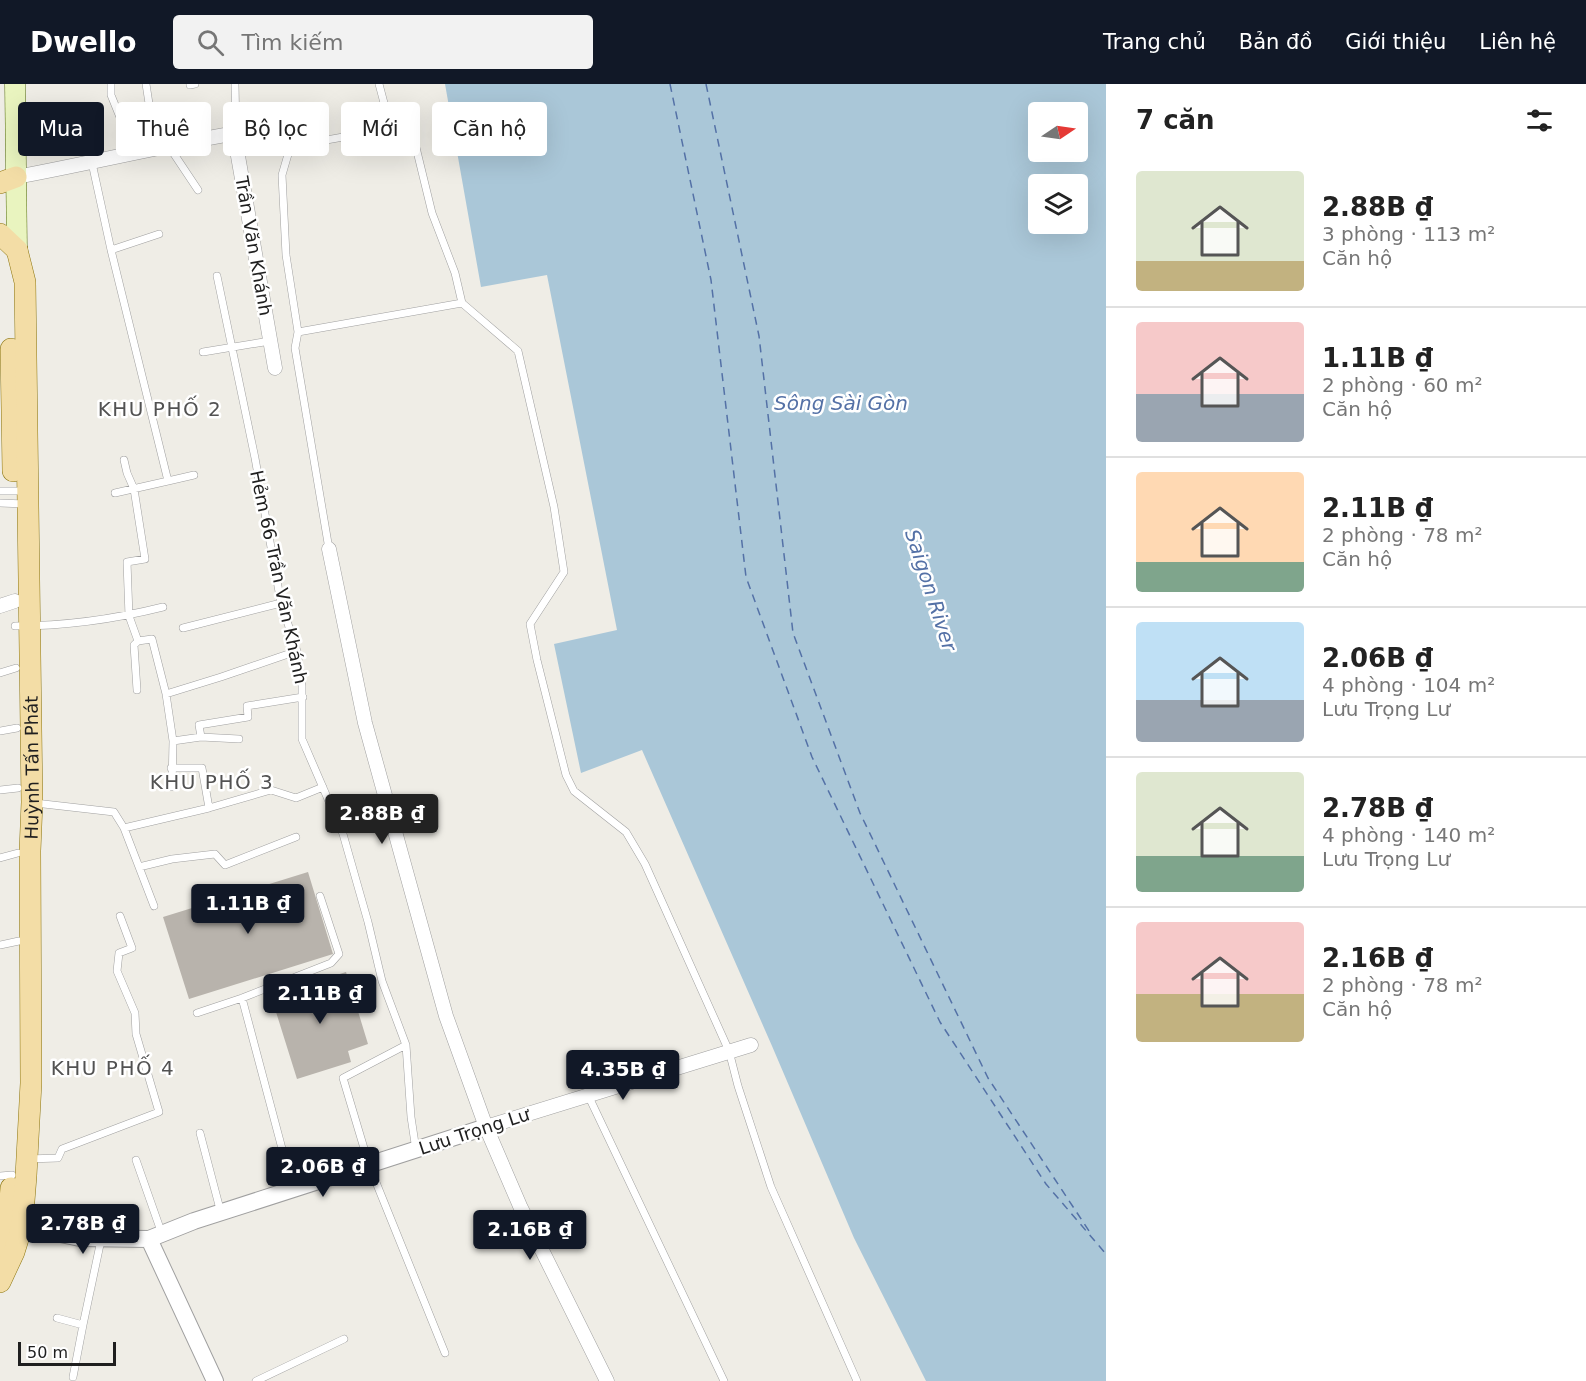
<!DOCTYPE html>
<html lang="vi">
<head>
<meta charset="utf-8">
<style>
	:root { --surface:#fff; --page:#f2f2f2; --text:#222; --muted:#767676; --line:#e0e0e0; --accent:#111827 }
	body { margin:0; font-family:"DejaVu Sans",sans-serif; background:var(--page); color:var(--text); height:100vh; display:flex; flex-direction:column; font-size:22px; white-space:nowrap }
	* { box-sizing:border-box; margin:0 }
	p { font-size:20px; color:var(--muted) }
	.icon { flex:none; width:33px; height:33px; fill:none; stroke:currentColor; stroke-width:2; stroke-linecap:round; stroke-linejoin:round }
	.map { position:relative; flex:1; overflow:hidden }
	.details { display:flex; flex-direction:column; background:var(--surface); width:480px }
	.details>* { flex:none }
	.banner { position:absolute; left:18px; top:18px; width:570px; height:54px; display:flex; gap:12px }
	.needle { width:39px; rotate:77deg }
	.buttons { position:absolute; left:1028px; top:18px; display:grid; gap:12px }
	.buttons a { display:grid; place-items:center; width:60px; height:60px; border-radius:6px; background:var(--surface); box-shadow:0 6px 24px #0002; font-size:30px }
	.scale { position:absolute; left:18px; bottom:15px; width:98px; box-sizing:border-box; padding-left:6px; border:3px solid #1f1f1f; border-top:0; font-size:16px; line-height:21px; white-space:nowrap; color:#1f1f1f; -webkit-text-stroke:4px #fff; paint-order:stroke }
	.price { position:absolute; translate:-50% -51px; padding:0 14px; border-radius:6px; background:var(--accent); color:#fff; font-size:20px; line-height:39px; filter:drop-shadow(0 2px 3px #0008) }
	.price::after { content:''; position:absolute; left:50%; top:36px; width:18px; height:14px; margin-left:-9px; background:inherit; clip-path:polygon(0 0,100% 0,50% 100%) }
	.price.selected { background:#222; color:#fff }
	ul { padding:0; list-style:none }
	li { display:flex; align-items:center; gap:18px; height:150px; padding:0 30px }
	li+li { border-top:2px solid var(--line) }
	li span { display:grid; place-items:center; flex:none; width:168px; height:120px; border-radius:6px; color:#555 }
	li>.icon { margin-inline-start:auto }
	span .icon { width:72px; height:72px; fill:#fffc; stroke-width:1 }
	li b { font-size:26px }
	h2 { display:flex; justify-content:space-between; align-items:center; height:72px; padding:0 30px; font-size:26px }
	.tag { padding:0 21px; border-radius:6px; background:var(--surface); box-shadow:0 6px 24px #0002; font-size:21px; line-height:54px }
	.tag.selected { background:var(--accent); color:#fff }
	header { display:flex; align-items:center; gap:36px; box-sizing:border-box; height:84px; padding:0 30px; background:var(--accent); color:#fff }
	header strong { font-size:28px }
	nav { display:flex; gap:33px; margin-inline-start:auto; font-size:21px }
	.search { width:420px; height:54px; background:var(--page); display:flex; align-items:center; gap:15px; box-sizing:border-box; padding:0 21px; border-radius:6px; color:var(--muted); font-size:22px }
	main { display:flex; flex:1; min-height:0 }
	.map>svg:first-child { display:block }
	.water { fill:#aac7d8; fill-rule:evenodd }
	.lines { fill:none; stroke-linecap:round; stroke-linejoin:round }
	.ferry { stroke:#5471a6; stroke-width:1.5; stroke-dasharray:8 6; stroke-linecap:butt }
	.building { fill:#b8b3ac }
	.service-casing { stroke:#a0a0a0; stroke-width:8 }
	.minor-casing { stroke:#a0a0a0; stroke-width:15 }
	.tertiary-casing { stroke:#a0a0a0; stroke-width:18 }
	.secondary-casing { stroke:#556d0f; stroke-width:21 }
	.primary-casing { stroke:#8c750e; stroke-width:22 }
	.service { stroke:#fff; stroke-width:7 }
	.minor { stroke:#fff; stroke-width:14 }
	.tertiary { stroke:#fff; stroke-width:16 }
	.secondary { stroke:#e9f4bf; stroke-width:20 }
	.primary { stroke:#f3dda6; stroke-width:21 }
	.labels { text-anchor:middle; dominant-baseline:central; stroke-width:5; stroke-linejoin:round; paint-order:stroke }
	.street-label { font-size:18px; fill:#1f1f1f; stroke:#fff }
	.water-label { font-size:20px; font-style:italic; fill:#5471a6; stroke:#fff }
	.neighbourhood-label { font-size:20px; letter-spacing:1.5px; fill:#525252; stroke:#fff }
</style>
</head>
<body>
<header>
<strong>Dwello</strong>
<div class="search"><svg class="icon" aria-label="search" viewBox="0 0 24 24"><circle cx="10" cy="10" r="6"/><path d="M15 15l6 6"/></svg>Tìm kiếm</div>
<nav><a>Trang chủ</a><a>Bản đồ</a><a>Giới thiệu</a><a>Liên hệ</a></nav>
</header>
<main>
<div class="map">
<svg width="1106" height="1297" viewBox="0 0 1106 1297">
	<rect width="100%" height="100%" fill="#efede6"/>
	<path class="water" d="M445,0H1106V1297H926L854,1154L772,962L642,666L581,689L554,560L617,546L547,191L481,203ZM1038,28H1077V68H1038ZM1038,100H1077V140H1038Z"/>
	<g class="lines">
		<path class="ferry" d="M670,0L711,196L746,493L812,673L940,938L1046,1100L1106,1170
			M706,0L759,252L793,549L860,729L988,994L1091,1150"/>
	</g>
	<path class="building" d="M308,788L333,870L189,915L163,833Z
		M346,888L368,960L348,967L351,978L297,995L271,912Z"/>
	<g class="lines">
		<defs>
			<path id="service" d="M111,0V11L134,68
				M146,0L150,26L159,62
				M235,0L236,49
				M379,0L384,19L388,45
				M190,1L195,0
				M168,61L198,106
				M92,79L111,166L168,397L115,409
				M111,166L159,150
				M217,192L255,374L281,519L297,567L302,602V655L343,750L368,838L382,897L406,961L343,994L369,1081L445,1269
				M298,248L462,219
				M203,268L270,257
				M124,376L127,389L134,405L145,475L127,478L129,532L138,557
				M168,397L194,391
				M0,407H25
				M0,419L25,420
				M329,465L295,264L298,248L286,171L282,91L289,67L304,60L388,45L413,51L432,129L455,189L462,219L518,267L554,423L564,488L530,540L537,576L566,691L574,707L626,748L645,780L729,967L738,1002L771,1103L857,1297
				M15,542C65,542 115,535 163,523
				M183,544L281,519
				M138,557L152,555L166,610L173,657L172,703
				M0,589L16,584
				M137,606L134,561L138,557
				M166,610L221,593L297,567
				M0,647L17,644
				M201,653L239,655
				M173,657L201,653L199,641L248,633L247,622L303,613
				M171,684H202L209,724
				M0,706L18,704
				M35,719L114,728L124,744L209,724L271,706L296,714L323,703
				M124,744L154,822
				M0,774L18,769
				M139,783L172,775L215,770L225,781L296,753
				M0,861L19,857
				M242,914L293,1106
				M197,929L242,914L331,879L339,870L320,812
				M406,961L411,1033L416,1066
				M588,1011L724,1297
				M200,1049L221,1129
				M28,1075L58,1074L62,1065L159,1028L136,950L135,929L117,887L119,869L132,864L120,832
				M136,1076L162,1150
				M0,1092L12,1091
				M57,1234L83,1241L73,1293
				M83,1241L101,1156
				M256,1297L344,1255"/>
			<path id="minor" d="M16,93C90,79 162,62 236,49L238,72L275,284
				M329,465L365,639L446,932L486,1043L520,1122L607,1297
				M0,522L15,517
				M486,1043L751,961"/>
			<path id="tertiary" d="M22,1142L80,1154L149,1155L194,1137L486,1043
				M149,1155L215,1297"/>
			<path id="secondary" d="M15,0L17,166"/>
			<g id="primary">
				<path d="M0,99L16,93"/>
				<path d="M0,150L17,166"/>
				<path d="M11,265L13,387"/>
				<path d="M0,1166L9,1127L11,1104"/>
				<path id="s1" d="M0,1198L14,1168L22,1142L26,1092L31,999L30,767L32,718L25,198L17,166"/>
			</g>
		</defs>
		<use href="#service" class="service-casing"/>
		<use href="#minor" class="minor-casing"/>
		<use href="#tertiary" class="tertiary-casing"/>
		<use href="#secondary" class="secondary-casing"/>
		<use href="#primary" class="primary-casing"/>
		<use href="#service" class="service"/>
		<use href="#minor" class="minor"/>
		<use href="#tertiary" class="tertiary"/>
		<use href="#secondary" class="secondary"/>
		<use href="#primary" class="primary"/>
	</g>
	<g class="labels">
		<g class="street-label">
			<text transform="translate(254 162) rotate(80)">Trần Văn Khánh</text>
			<text transform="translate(279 493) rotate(78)">Hẻm 66 Trần Văn Khánh</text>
			<text stroke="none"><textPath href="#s1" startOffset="519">Huỳnh Tấn Phát</textPath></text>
			<text transform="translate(474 1047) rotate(-18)">Lưu Trọng Lư</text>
		</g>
		<g class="water-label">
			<text x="841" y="319">Sông Sài Gòn</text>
			<text transform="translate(931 506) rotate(72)">Saigon River</text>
		</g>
		<g class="neighbourhood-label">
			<text x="160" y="325">KHU PHỐ 2</text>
			<text x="212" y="698">KHU PHỐ 3</text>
			<text x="113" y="984">KHU PHỐ 4</text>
		</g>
	</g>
</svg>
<div class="buttons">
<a><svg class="needle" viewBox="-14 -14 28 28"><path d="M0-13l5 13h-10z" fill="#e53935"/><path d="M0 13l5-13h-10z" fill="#767676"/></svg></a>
<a><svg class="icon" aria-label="layers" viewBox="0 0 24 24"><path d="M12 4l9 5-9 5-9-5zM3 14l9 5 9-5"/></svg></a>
</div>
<div class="scale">50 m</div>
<b class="price selected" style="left:382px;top:761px">2.88B ₫</b>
<b class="price" style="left:248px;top:851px">1.11B ₫</b>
<b class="price" style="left:320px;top:941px">2.11B ₫</b>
<b class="price" style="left:623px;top:1017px">4.35B ₫</b>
<b class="price" style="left:323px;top:1114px">2.06B ₫</b>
<b class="price" style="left:83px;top:1171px">2.78B ₫</b>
<b class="price" style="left:530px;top:1177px">2.16B ₫</b>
<div class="banner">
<a class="tag selected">Mua</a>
<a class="tag">Thuê</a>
<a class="tag">Bộ lọc</a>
<a class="tag">Mới</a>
<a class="tag">Căn hộ</a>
</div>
</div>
<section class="details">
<h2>7 căn<svg class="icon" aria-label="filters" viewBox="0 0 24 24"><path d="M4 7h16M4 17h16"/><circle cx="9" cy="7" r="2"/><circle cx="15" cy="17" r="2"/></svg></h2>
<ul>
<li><span style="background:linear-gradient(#dfe7d0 75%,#c2b280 0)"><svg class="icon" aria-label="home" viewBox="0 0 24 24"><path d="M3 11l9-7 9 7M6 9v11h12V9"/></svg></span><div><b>2.88B ₫</b><p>3 phòng · 113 m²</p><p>Căn hộ</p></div></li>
<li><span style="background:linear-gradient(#f6c9c9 60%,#9aa5b1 0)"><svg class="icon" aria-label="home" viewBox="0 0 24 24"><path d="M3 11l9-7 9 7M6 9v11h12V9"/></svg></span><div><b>1.11B ₫</b><p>2 phòng · 60 m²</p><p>Căn hộ</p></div></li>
<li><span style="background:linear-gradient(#ffd9b3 75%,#7fa58c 0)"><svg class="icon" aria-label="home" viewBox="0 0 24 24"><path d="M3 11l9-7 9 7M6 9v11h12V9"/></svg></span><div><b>2.11B ₫</b><p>2 phòng · 78 m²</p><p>Căn hộ</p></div></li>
<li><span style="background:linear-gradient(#bfe0f5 65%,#9aa5b1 0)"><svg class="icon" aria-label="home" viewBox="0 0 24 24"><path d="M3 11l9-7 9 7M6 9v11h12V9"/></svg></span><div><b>2.06B ₫</b><p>4 phòng · 104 m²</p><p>Lưu Trọng Lư</p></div></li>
<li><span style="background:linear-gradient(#dfe7d0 70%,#7fa58c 0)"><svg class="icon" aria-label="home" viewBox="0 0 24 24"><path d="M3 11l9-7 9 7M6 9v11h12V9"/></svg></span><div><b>2.78B ₫</b><p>4 phòng · 140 m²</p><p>Lưu Trọng Lư</p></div></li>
<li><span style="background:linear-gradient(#f6c9c9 60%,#c2b280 0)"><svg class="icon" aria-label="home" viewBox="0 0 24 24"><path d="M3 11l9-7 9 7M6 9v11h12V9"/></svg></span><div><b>2.16B ₫</b><p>2 phòng · 78 m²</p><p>Căn hộ</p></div></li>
</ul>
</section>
</main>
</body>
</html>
